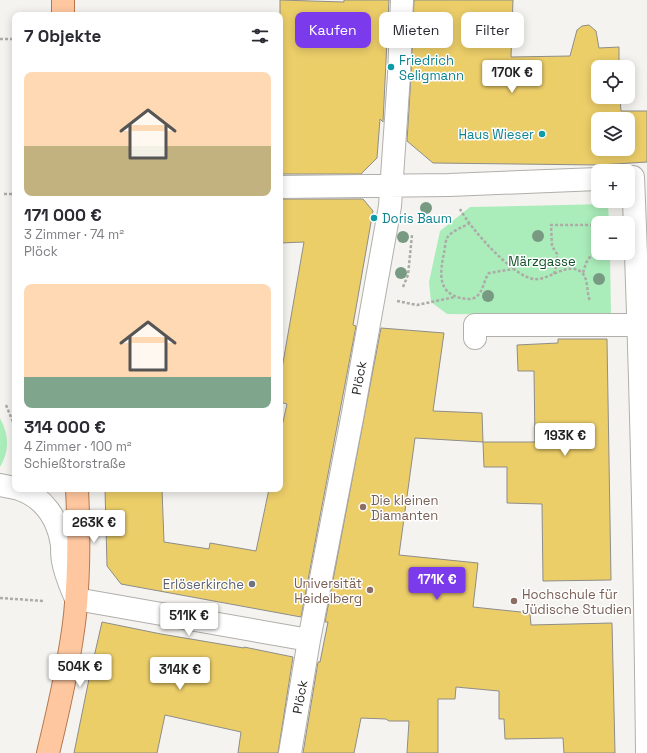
<!DOCTYPE html>
<html lang="de">
<head>
<meta charset="utf-8">
<style>
	:root { --surface:#fff; --page:#f7f7f7; --text:#2b2b33; --muted:#7c7c81; --accent:#7c3aed }
	body { margin:0; font-family:"Space Grotesk",sans-serif; background:var(--page); color:var(--text); height:100vh; display:flex; flex-direction:column; font-size:15px; white-space:nowrap }
	* { box-sizing:border-box; margin:0 }
	p { font-size:13px; color:var(--muted) }
	.icon { flex:none; width:22px; height:22px; fill:none; stroke:currentColor; stroke-width:2; stroke-linecap:round; stroke-linejoin:round }
	.map { position:relative; flex:1; overflow:hidden }
	.sheet { position:absolute; left:12px; top:12px; width:271px; height:480px; display:flex; flex-direction:column; background:var(--surface); border-radius:8px; box-shadow:0 2px 10px #0003 }
	.sheet>* { flex:none }
	.hud { position:absolute; left:295px; top:12px; width:292px; height:36px; display:flex; gap:8px }
	.fabs { position:absolute; left:591px; top:60px; display:grid; gap:8px }
	.fabs a { display:grid; place-items:center; width:44px; height:44px; border-radius:8px; background:var(--surface); box-shadow:0 2px 10px #0003; font-size:20px }
	.price { position:absolute; translate:-50% -34px; padding:0 9px; border-radius:4px; background:#fff; color:#222; font-size:13px; line-height:26px; filter:drop-shadow(0 1px 2px #0008) }
	.price::after { content:''; position:absolute; left:50%; top:24px; width:12px; height:9px; margin-left:-6px; background:inherit; clip-path:polygon(0 0,100% 0,50% 100%) }
	.price.current { background:var(--accent); color:#fff }
	ul { padding:0; list-style:none }
	li { display:grid; align-content:center; gap:8px; height:212px; padding:0 12px }
	li span { display:grid; place-items:center; height:124px; border-radius:8px; color:#555 }
	li>.icon { margin-inline-start:auto }
	span .icon { width:72px; height:72px; fill:#fffc; stroke-width:1 }
	li b { font-size:17px }
	h2 { display:flex; justify-content:space-between; align-items:center; height:48px; padding:0 12px; font-size:17px }
	.chip { padding:0 14px; border-radius:8px; background:var(--surface); box-shadow:0 2px 10px #0003; font-size:14px; line-height:36px }
	.chip.current { background:var(--accent); color:#fff }
	.map>svg:first-child { display:block }
	.green { fill:#abedba }
	.building { fill:#ecce69; stroke:#8e8d89; fill-rule:evenodd }
	.lines { fill:none; stroke-linecap:round; stroke-linejoin:round }
	.minor-casing { stroke:#b1afab; stroke-width:24 }
	.major-casing { stroke:#b4784c; stroke-width:24 }
	.path { stroke:#acaba8; stroke-width:2.5; stroke-dasharray:3 2; stroke-linecap:butt }
	.minor { stroke:#fff; stroke-width:22 }
	.major { stroke:#ffc7a0; stroke-width:22 }
	.tree { fill:#789a82 }
	.culture-dot { fill:#0f9aa8; stroke:#fff; stroke-width:1.5 }
	.education-dot { fill:#8d6e63; stroke:#fff; stroke-width:1.5 }
	.worship-dot { fill:#6b7280; stroke:#fff; stroke-width:1.5 }
	.labels { text-anchor:middle; dominant-baseline:central; stroke-width:3; stroke-linejoin:round; paint-order:stroke }
	.culture-label { font-size:13px; fill:#0d838f; stroke:#fff; text-anchor:start }
	.park-label { font-size:13px; fill:#125229; stroke:#fff }
	.street-label { font-size:13px; fill:#292927; stroke:#fff }
	.education-label { font-size:13px; fill:#785e54; stroke:#fff; text-anchor:start }
	.worship-label { font-size:13px; fill:#5b616d; stroke:#fff; text-anchor:end }
</style>
</head>
<body>
<div class="map">
<svg width="647" height="753" viewBox="0 0 647 753">
	<rect width="100%" height="100%" fill="#f5f3ef"/>
	<path class="green" d="M608,204L609,223H598V253H610L611,316L447,314L431,302L429,282L440,231L470,207Z
		M0,418C9,435 10,450 0,467Z"/>
	<path class="building" d="M280,0L344,2V0H389L383,122L380,119L377,158L361,174H280V122L282,65H280Z
		M414,0H513L511,57L570,56L577,30L582,26L589,25L596,31L599,48L619,47V67H598V97H620L621,111H647V162L599,165L433,163L407,141L411,76ZM598,119H628V149H598Z
		M280,199H363L373,211L353,325L356,326L301,617L121,584L107,566L105,489H162L164,542L209,549L210,543L256,551L269,489H280V435L287,404L280,402V380L304,242L280,243Z
		M381,328L444,333L433,411L482,413L483,442L415,438L399,555L478,563L473,607L530,613L531,625L612,623L615,753H564L563,738L505,739L504,719H499V691L456,687L455,699H438V753H407L409,721H389L386,719L361,718L354,753H303L318,662H320L328,622H325Z
		M558,339H607L611,580L543,581L542,504L507,503V467H484L483,442H535L534,371H518L517,345L558,343Z
		M102,622L161,634L244,648V647L293,657L278,753H238L241,732L165,715L157,753H74L89,679Z"/>
	<g class="lines">
		<defs>
			<path id="minor" d="M633,177C641,369 645,561 647,753
				M280,187L449,185L598,179
				M475,338V325H639
				M0,485L15,488
				M19,489C45,498 58,519 62,545C62,550 62,556 63,561C65,574 71,587 76,599L309,640
				M290,753L309,640L353,413L390,206L399,75L402,0"/>
			<path id="major" d="M63,0V15
				M48,753C59,708 70,661 75,615C79,575 79,529 77,489"/>
		</defs>
		<use href="#minor" class="minor-casing"/>
		<use href="#major" class="major-casing"/>
		<path class="path" d="M0,39H15
			M4,194H15
			M460,209C470,228 513,277 534,279C549,281 567,261 581,272C589,278 586,292 590,301
			M470,223C463,227 451,231 447,238C445,242 445,249 444,253C440,272 437,293 461,298C465,299 472,300 476,297C484,291 483,281 489,273L513,269
			M554,274L557,264V254L552,246L551,225H593V252L586,263L583,273
			M403,287L408,275L412,235
			M397,301L417,305L455,297
			M6,405L15,427
			M0,598L44,601"/>
		<use href="#minor" class="minor"/>
		<use href="#major" class="major"/>
	</g>
	<g class="tree">
		<circle cx="426" cy="208" r="6"/>
		<circle cx="538" cy="236" r="6"/>
		<circle cx="403" cy="237" r="6"/>
		<circle cx="401" cy="273" r="6"/>
		<circle cx="599" cy="279" r="6"/>
		<circle cx="488" cy="296" r="6"/>
	</g>
	<g class="culture-dot">
		<circle cx="391" cy="67" r="4"/>
		<circle cx="542" cy="134" r="4"/>
		<circle cx="374" cy="218" r="4"/>
	</g>
	<g class="education-dot">
		<circle cx="363" cy="507" r="4"/>
		<circle cx="370" cy="590" r="4"/>
		<circle cx="514" cy="601" r="4"/>
	</g>
	<circle class="worship-dot" cx="252" cy="584" r="4"/>
	<g class="labels">
		<g class="culture-label">
			<text x="399" y="60">Friedrich<tspan x="399" dy="15">Seligmann</tspan></text>
			<text x="534" y="134" text-anchor="end">Haus Wieser</text>
			<text x="382" y="218">Doris Baum</text>
		</g>
		<g class="park-label">
			<text x="542" y="261">Märzgasse</text>
		</g>
		<g class="street-label">
			<text transform="translate(359 378) rotate(-80)">Plöck</text>
			<text transform="translate(300 697) rotate(-80)">Plöck</text>
		</g>
		<g class="education-label">
			<text x="371" y="500">Die kleinen<tspan x="371" dy="15">Diamanten</tspan></text>
			<text x="362" y="583" text-anchor="end">Universität<tspan x="362" dy="15">Heidelberg</tspan></text>
			<text x="522" y="594">Hochschule für<tspan x="522" dy="15">Jüdische Studien</tspan></text>
		</g>
		<g class="worship-label">
			<text x="244" y="584">Erlöserkirche</text>
		</g>
	</g>
</svg>
<div class="fabs">
<a><svg class="icon" aria-label="locate" viewBox="0 0 24 24"><circle cx="12" cy="12" r="6"/><path d="M12 2v4M12 18v4M2 12h4M18 12h4"/></svg></a>
<a><svg class="icon" aria-label="layers" viewBox="0 0 24 24"><path d="M12 4l9 5-9 5-9-5zM3 14l9 5 9-5"/></svg></a>
<a>+</a>
<a>−</a>
</div>
<b class="price" style="left:512px;top:94px">170K €</b>
<b class="price" style="left:565px;top:457px">193K €</b>
<b class="price" style="left:94px;top:544px">263K €</b>
<b class="price current" style="left:437px;top:601px">171K €</b>
<b class="price" style="left:189px;top:637px">511K €</b>
<b class="price" style="left:80px;top:688px">504K €</b>
<b class="price" style="left:180px;top:691px">314K €</b>
<div class="hud">
<a class="chip current">Kaufen</a>
<a class="chip">Mieten</a>
<a class="chip">Filter</a>
</div>
<section class="sheet">
<h2>7 Objekte<svg class="icon" aria-label="filters" viewBox="0 0 24 24"><path d="M4 7h16M4 17h16"/><circle cx="9" cy="7" r="2"/><circle cx="15" cy="17" r="2"/></svg></h2>
<ul>
<li><span style="background:linear-gradient(#ffd9b3 60%,#c2b280 0)"><svg class="icon" aria-label="home" viewBox="0 0 24 24"><path d="M3 11l9-7 9 7M6 9v11h12V9"/></svg></span><div><b>171 000 €</b><p>3 Zimmer · 74 m²</p><p>Plöck</p></div></li>
<li><span style="background:linear-gradient(#ffd9b3 75%,#7fa58c 0)"><svg class="icon" aria-label="home" viewBox="0 0 24 24"><path d="M3 11l9-7 9 7M6 9v11h12V9"/></svg></span><div><b>314 000 €</b><p>4 Zimmer · 100 m²</p><p>Schießtorstraße</p></div></li>
</ul>
</section>
</div>
</body>
</html>
